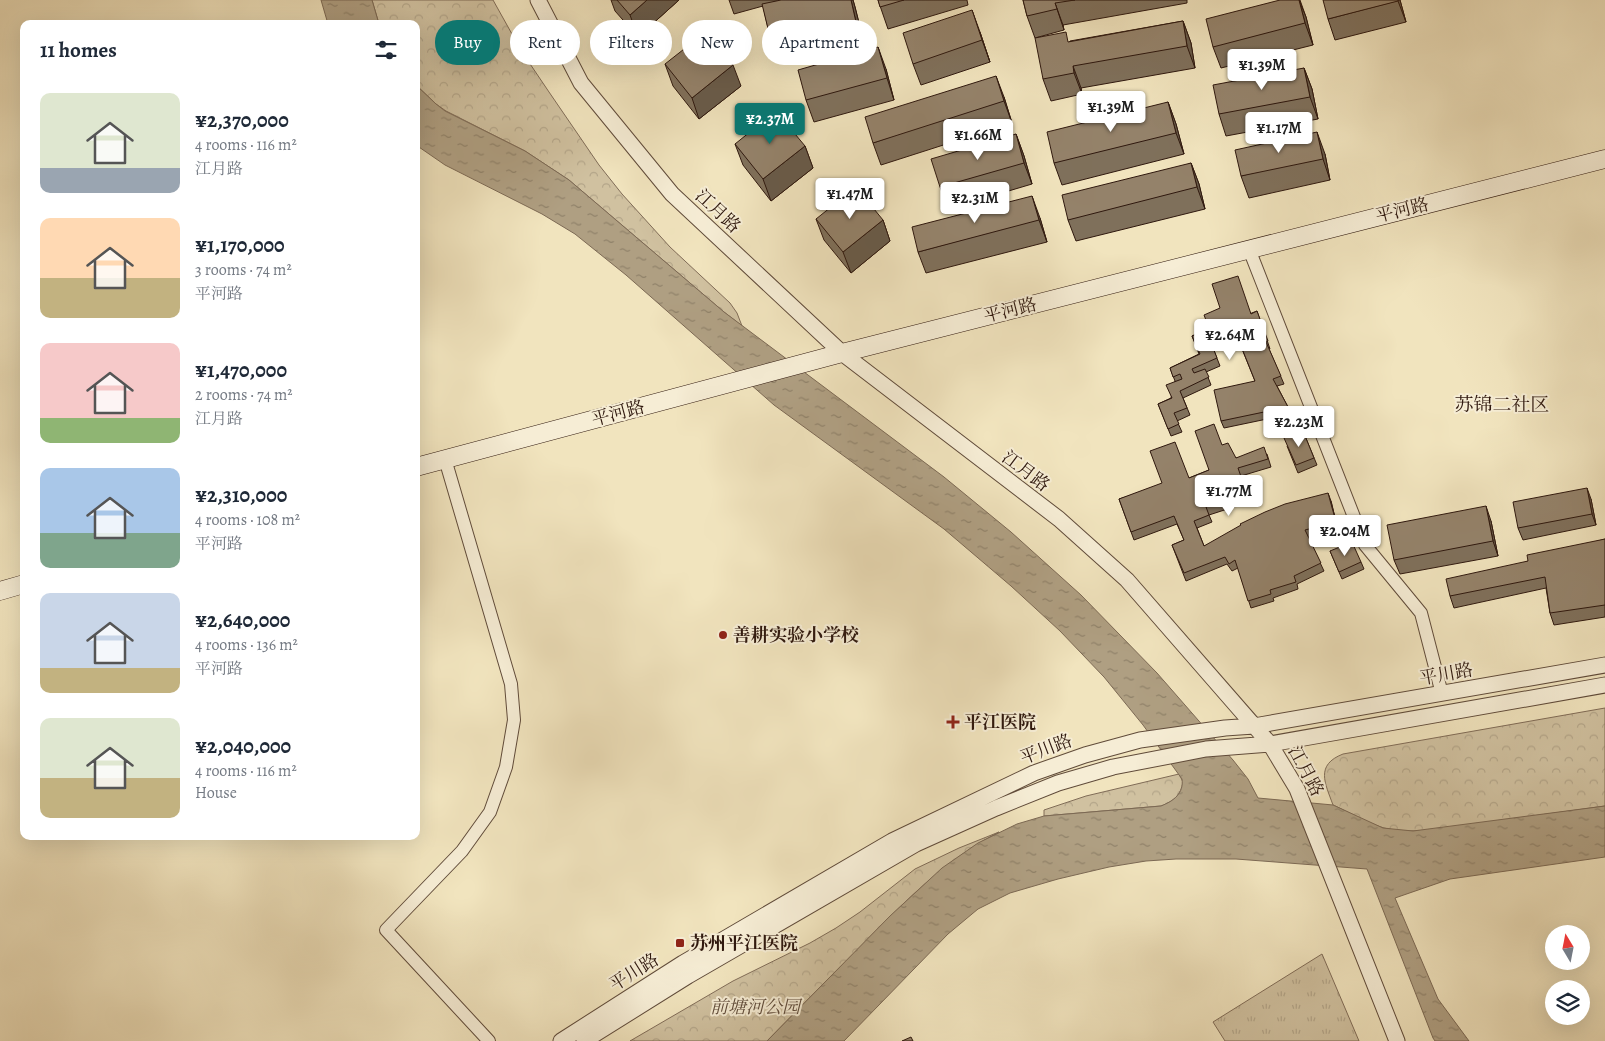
<!DOCTYPE html>
<html lang="en">
<head>
<meta charset="utf-8">
<style>
	:root { --surface:#fff; --page:#f6f6f7; --text:#1f2937; --muted:#747a83; --accent:#0f766e }
	body { margin:0; font-family:Alegreya,"Noto Serif SC",serif; background:var(--page); color:var(--text); height:100vh; display:flex; flex-direction:column; font-size:19px; white-space:nowrap }
	* { box-sizing:border-box; margin:0 }
	p { font-size:16px; color:var(--muted) }
	.icon { flex:none; width:28px; height:28px; fill:none; stroke:currentColor; stroke-width:2; stroke-linecap:round; stroke-linejoin:round }
	.map { position:relative; flex:1; overflow:hidden }
	.sheet { position:absolute; left:20px; top:20px; width:400px; height:820px; display:flex; flex-direction:column; background:var(--surface); border-radius:10px; box-shadow:0 5px 20px #0002 }
	.sheet>* { flex:none }
	.banner { position:absolute; left:435px; top:20px; width:475px; height:45px; display:flex; gap:10px }
	.needle { width:32px; rotate:350deg }
	.controls { position:absolute; left:1545px; top:925px; display:grid; gap:10px }
	.controls a { display:grid; place-items:center; width:45px; height:45px; border-radius:50%; background:var(--surface); box-shadow:0 5px 20px #0002; font-size:25px }
	.price { position:absolute; translate:-50% -42px; padding:0 11px; border-radius:5px; background:#fff; color:#222; font-size:16px; line-height:32px; filter:drop-shadow(0 1px 2px #0008) }
	.price::after { content:''; position:absolute; left:50%; top:30px; width:15px; height:11px; margin-left:-8px; background:inherit; clip-path:polygon(0 0,100% 0,50% 100%) }
	.price.active { background:var(--accent); color:#fff }
	ul { padding:0; list-style:none }
	li { display:flex; align-items:center; gap:15px; height:125px; padding:0 20px }
	li span { display:grid; place-items:center; flex:none; width:140px; height:100px; border-radius:10px; color:#555 }
	li>.icon { margin-inline-start:auto }
	span .icon { width:60px; height:60px; fill:#fffc; stroke-width:1 }
	li b { font-size:21px }
	h2 { display:flex; justify-content:space-between; align-items:center; height:60px; padding:0 20px; font-size:21px }
	.chip { padding:0 18px; border-radius:22px; background:var(--surface); box-shadow:0 5px 20px #0002; font-size:18px; line-height:45px }
	.chip.active { background:var(--accent); color:#fff }
	.map>svg:first-child { display:block }
	.grass { fill:url(#grass-tufts); stroke:#806c57 }
	.forest { fill:url(#forest-crowns); stroke:#806c57 }
	.water { fill:url(#water-ripples); stroke:#7c6954 }
	.lines { fill:none; stroke-linecap:round; stroke-linejoin:round }
	.minor-casing { stroke:#604b3a; stroke-width:14 }
	.tertiary-casing { stroke:#604b3a; stroke-width:17 }
	.secondary-casing { stroke:#2f180e; stroke-width:19 }
	.minor { stroke:#f6edd5; stroke-width:12 }
	.tertiary { stroke:#f6edd5; stroke-width:15 }
	.secondary { stroke:#f6edd5; stroke-width:18 }
	.wall { fill:#7f705b; stroke:#2f180e }
	.shaded-wall { fill:#685b4a; stroke:#2f180e }
	.building { fill:#94826a; stroke:#2f180e }
	.poi-dot { fill:#8f2418; stroke:#f6edd5; stroke-width:2 }
	.labels { text-anchor:middle; dominant-baseline:central; stroke-width:4; stroke-linejoin:round; paint-order:stroke }
	.street-label { font-size:18px; fill:#2f180e; stroke:#f6edd5 }
	.poi-label { font-size:18px; font-weight:bold; fill:#2f180e; stroke:#f6edd5; text-anchor:start }
	.park-label { font-size:18px; font-style:italic; fill:#5f4b3a; stroke:#f6edd5 }
	.neighbourhood-label { font-size:19px; fill:#2f180e; stroke:#f6edd5 }
</style>
</head>
<body>
<div class="map">
<svg width="1605" height="1041" viewBox="0 0 1605 1041">
	<defs>
		<pattern id="grass-tufts" width="24" height="20" patternUnits="userSpaceOnUse" patternTransform="scale(1.25)"><rect width="24" height="20" fill="#d0c1a0"/><path d="M3 7l-1-3M5 7V3M7 7l1-3M15 17l-1-3M17 17v-4M19 17l1-3" fill="none" stroke="#b3a589"/></pattern>
		<pattern id="forest-crowns" width="20" height="18" patternUnits="userSpaceOnUse" patternTransform="scale(1.25)"><rect width="20" height="18" fill="#d0c1a0"/><path d="M2 6a3 3 0 1 1 6 0M12 15a3 3 0 1 1 6 0" fill="none" stroke="#b3a589"/></pattern>
		<pattern id="water-ripples" width="26" height="14" patternUnits="userSpaceOnUse" patternTransform="scale(1.25)"><rect width="26" height="14" fill="#af9f82"/><path d="M2 4q2-2 4 0t4 0M15 11q2-2 4 0t4 0" fill="none" stroke="#8f8169"/></pattern>
	</defs>
	<rect width="100%" height="100%" fill="#f1e4be"/>
	<filter id="stains"><feTurbulence type="fractalNoise" baseFrequency=".004" numOctaves="4"/><feColorMatrix values="0 0 0 0 .2 0 0 0 0 .09 0 0 0 0 .02 0 0 0 .5 -.17"/></filter>
	<radialGradient id="worn" r=".72"><stop offset=".6" stop-color="#630" stop-opacity="0"/><stop offset="1" stop-color="#630" stop-opacity=".3"/></radialGradient>
	<path class="grass" d="M1322,954L1359,1041H1225L1213,1022Z"/>
	<path class="forest" d="M372,0H493L522,52L549,92L599,165L622,194L670,247L730,303L737,313L742,326L724,312L569,180L525,151L446,111L436,104L416,85V24H379Z
		M1605,708V806L1432,830C1416,831 1400,832 1384,828C1367,823 1349,812 1333,805C1325,783 1315,765 1343,754Z
		M1179,774L1183,782C1181,795 1174,801 1161,806L1044,816V810L1086,796Z
		M999,832C945,860 903,903 861,946C830,977 798,1009 767,1041H630L733,981L810,943L836,928L860,912L915,869L959,848Z"/>
	<path class="water" d="M321,0H372L379,24H328Z
		M416,85L436,104L445,111L525,151L569,180L724,312L944,477L1011,532L1081,595L1157,673L1233,760L1248,779L1258,798L1333,805L1383,828L1413,831L1605,806V857L1450,879L1395,898L1438,999L1469,1041H1435L1433,1038L1367,869L1236,859H1176L1146,861L1109,867L1058,879L1010,893L978,909L948,934L844,1041H767L890,916L942,868L978,843L1017,824L1044,816L1161,806C1174,801 1184,793 1182,779L1143,725L1104,677L1060,631L1011,586L944,529L774,405L626,275L575,234L542,214L445,165L416,145Z"/>
	<g class="lines">
		<defs>
			<path id="minor" d="M1249,249L1365,545L1421,613L1442,694
				M445,459L511,684L514,720L506,767L490,812L462,851L386,930L489,1041"/>
			<path id="tertiary" d="M538,0L581,83L672,194L842,353L1059,519L1127,580L1270,744L1297,789L1397,1041
				M561,1041L683,963L892,841L1034,773L1085,755L1140,740L1225,728L1254,726L1605,665
				M584,1041L688,976L916,844L996,808L1058,783L1113,767L1206,749L1270,744L1605,685"/>
			<path id="secondary" d="M416,467L842,353L1605,159
				M0,591L24,584"/>
		</defs>
		<use href="#minor" class="minor-casing"/>
		<use href="#tertiary" class="tertiary-casing"/>
		<use href="#secondary" class="secondary-casing"/>
		<use href="#minor" class="minor"/>
		<use href="#tertiary" class="tertiary"/>
		<use href="#secondary" class="secondary"/>
	</g>
	<path class="wall" d="M611,0H679L638,37L615,11Z
		M729,0H853L855,7L864,43L778,62L771,41L763,6L734,14Z
		M878,0H967L968,5L888,29Z
		M1023,0H1187V3L1063,25L1064,30L1035,38L1027,16Z
		M1280,0H1300L1306,17L1313,45L1221,68L1213,47Z
		M1400,0L1406,22L1335,40L1328,19Z
		M1183,21L1191,43L1195,68L1081,88L1082,94L1051,101L1043,79L1070,41Z
		M980,32L990,62L921,85L913,64Z
		M665,64L741,86L699,119L673,86Z
		M1304,68L1312,89L1318,119L1226,136L1219,114Z
		M886,69L894,100L814,122L806,100Z
		M1004,97L1012,123L881,165L873,143Z
		M1168,102L1176,124L1184,154L1062,185L1054,163Z
		M1016,134L1024,156L1032,184L948,209L940,187Z
		M735,144L805,146L813,168L771,201L743,165Z
		M1325,154L1330,180L1249,198L1241,176Z
		M1191,163L1199,184L1205,209L1076,241L1068,220Z
		M1040,218L1047,242L926,273L918,252Z
		M816,219L883,220L890,241L851,273L824,240Z
		M1257,311L1270,349H1269L1284,384L1277,386L1288,407L1291,414L1224,428L1221,421L1255,381L1238,339L1213,348L1220,366L1206,372L1211,385L1183,398L1190,415L1177,421L1182,432L1171,436L1158,404L1171,398L1175,381L1170,368L1199,354L1192,336Z
		M1303,431L1317,465L1298,473L1287,446Z
		M1222,445L1236,458L1267,454L1271,467L1241,476L1249,502L1209,515L1212,522L1197,528L1204,546L1331,501L1338,530L1308,537L1324,571L1297,584L1298,589L1273,598L1274,601L1251,608L1238,568L1232,571L1227,564L1186,581L1172,545L1184,540L1177,524L1134,540L1119,499L1189,478L1209,470Z
		M1591,499L1596,525L1523,540L1518,528Z
		M1491,521L1498,556L1400,574L1394,560Z
		M1605,539V617L1554,625L1550,613L1546,588L1454,608L1450,596L1528,561Z
		M1330,551L1361,562L1364,569L1342,579Z"/>
	<path class="shaded-wall" d="M647,0H679L638,37L630,15Z
		M851,0H853L855,7L864,43L856,22Z
		M1299,0L1306,17L1313,45L1305,23Z
		M1398,0H1400L1406,22L1398,1Z
		M1055,3L1063,25L1064,30Z
		M972,10L980,32L990,62L982,40Z
		M1183,21L1191,43L1195,68L1187,46Z
		M878,47L886,69L894,100L887,78Z
		M733,65L741,86L699,119L692,98Z
		M1073,66L1081,88L1082,94L1074,73Z
		M1304,68L1312,89L1318,119L1310,97Z
		M996,76L1004,97L1012,123L1004,101Z
		M1168,102L1176,124L1184,154L1176,133Z
		M1317,132L1325,154L1330,180L1323,159Z
		M1016,134L1024,156L1032,184L1024,163Z
		M805,146L813,168L771,201L763,179Z
		M1191,163L1199,184L1205,209L1197,187Z
		M1032,196L1040,218L1047,242L1039,220Z
		M883,220L890,241L851,273L843,252Z
		M1587,488L1591,499L1596,525L1592,514Z
		M1328,493L1331,501L1338,530L1336,522Z
		M1486,506L1491,521L1498,556L1493,541Z"/>
	<path class="building" d="M617,0H647L630,15Z
		M781,0H851L856,22L771,41L762,4Z
		M878,0H904L880,7Z
		M1023,0H1075L1055,3L1057,9L1027,16Z
		M1280,0H1299L1305,23L1213,47L1206,19Z
		M1323,0H1398V1L1328,19Z
		M972,10L982,40L913,64L903,33Z
		M1183,21L1187,46L1073,66L1074,73L1043,79L1035,38L1066,32L1068,42Z
		M707,31L733,65L692,98L665,64Z
		M878,47L887,78L806,100L798,70Z
		M1304,68L1310,97L1219,114L1213,85Z
		M996,76L1004,101L873,143L865,117Z
		M1168,102L1176,133L1054,163L1047,132Z
		M776,111L805,146L763,179L735,144Z
		M1317,132L1323,159L1241,176L1235,150Z
		M1016,134L1024,163L940,187L931,159Z
		M1191,163L1197,187L1068,220L1062,195Z
		M856,187L883,220L843,252L816,219Z
		M1032,196L1039,220L918,252L912,227Z
		M1238,276L1251,314L1257,311L1268,341L1266,342L1281,376L1273,379L1288,407L1221,421L1214,390L1255,381L1235,331L1210,340L1217,358L1192,369L1194,373L1205,369L1209,377L1180,391L1187,408L1174,413L1179,424L1168,429L1158,404L1172,398L1166,385L1182,379L1180,374L1173,377L1170,368L1200,354L1192,336L1209,328L1204,315L1220,308L1212,284Z
		M1214,424L1222,445L1228,443L1236,458L1264,447L1268,459L1238,468L1247,494L1206,507L1209,515L1194,521L1204,546L1241,525L1240,524L1265,512L1285,504L1328,493L1336,522L1305,530L1321,563L1294,576L1296,582L1270,590L1271,594L1248,601L1235,560L1229,564L1225,557L1184,573L1172,545L1184,540L1174,516L1131,532L1119,499L1162,483L1150,451L1175,442L1189,478L1209,470L1195,431Z
		M1303,431L1314,458L1296,465L1284,438Z
		M1587,488L1592,514L1518,528L1513,502Z
		M1486,506L1493,541L1394,560L1387,525Z
		M1605,539V605L1550,613L1545,577L1450,596L1446,579L1528,561L1527,555Z
		M1352,542L1361,562L1339,572L1330,551Z
		M911,1037L913,1041H902Z"/>
	<g class="poi-dot">
		<circle cx="723" cy="635" r="5"/>
		<path d="M950.5 714.5h5v5h5v5h-5v5h-5v-5h-5v-5h5z"/>
		<rect x="675" y="938" width="10" height="10" rx="2.5"/>
	</g>
	<g class="labels">
		<g class="street-label">
			<text transform="translate(1402 210) rotate(-14)">平河路</text>
			<text transform="translate(718 211) rotate(43)">江月路</text>
			<text transform="translate(1010 310) rotate(-14)">平河路</text>
			<text transform="translate(618 413) rotate(-15)">平河路</text>
			<text transform="translate(1026 471) rotate(37)">江月路</text>
			<text transform="translate(1446 674) rotate(-10)">平川路</text>
			<text transform="translate(1046 749) rotate(-21)">平川路</text>
			<text transform="translate(1306 771) rotate(62)">江月路</text>
			<text transform="translate(634 972) rotate(-32)">平川路</text>
		</g>
		<g class="poi-label">
			<text x="733" y="635">善耕实验小学校</text>
			<text x="964" y="722">平江医院</text>
			<text x="690" y="943">苏州平江医院</text>
		</g>
		<g class="park-label">
			<text x="755" y="1007">前塘河公园</text>
		</g>
		<g class="neighbourhood-label">
			<text x="1502" y="405">苏锦二社区</text>
		</g>
	</g>
	<rect width="100%" height="100%" filter="url(#stains)"/>
	<rect width="100%" height="100%" fill="url(#worn)"/>
</svg>
<div class="controls">
<a><svg class="needle" viewBox="-14 -14 28 28"><path d="M0-13l5 13h-10z" fill="#e53935"/><path d="M0 13l5-13h-10z" fill="#747a83"/></svg></a>
<a><svg class="icon" aria-label="layers" viewBox="0 0 24 24"><path d="M12 4l9 5-9 5-9-5zM3 14l9 5 9-5"/></svg></a>
</div>
<b class="price" style="left:1262px;top:91px">¥1.39M</b>
<b class="price" style="left:1111px;top:133px">¥1.39M</b>
<b class="price active" style="left:770px;top:145px">¥2.37M</b>
<b class="price" style="left:1279px;top:154px">¥1.17M</b>
<b class="price" style="left:978px;top:161px">¥1.66M</b>
<b class="price" style="left:850px;top:220px">¥1.47M</b>
<b class="price" style="left:975px;top:224px">¥2.31M</b>
<b class="price" style="left:1230px;top:361px">¥2.64M</b>
<b class="price" style="left:1299px;top:448px">¥2.23M</b>
<b class="price" style="left:1229px;top:517px">¥1.77M</b>
<b class="price" style="left:1345px;top:557px">¥2.04M</b>
<div class="banner">
<a class="chip active">Buy</a>
<a class="chip">Rent</a>
<a class="chip">Filters</a>
<a class="chip">New</a>
<a class="chip">Apartment</a>
</div>
<section class="sheet">
<h2>11 homes<svg class="icon" aria-label="filters" viewBox="0 0 24 24"><path d="M4 7h16M4 17h16"/><circle cx="9" cy="7" r="2"/><circle cx="15" cy="17" r="2"/></svg></h2>
<ul>
<li><span style="background:linear-gradient(#dfe7d0 75%,#9aa5b1 0)"><svg class="icon" aria-label="home" viewBox="0 0 24 24"><path d="M3 11l9-7 9 7M6 9v11h12V9"/></svg></span><div><b>¥2,370,000</b><p>4 rooms · 116 m²</p><p>江月路</p></div></li>
<li><span style="background:linear-gradient(#ffd9b3 60%,#c2b280 0)"><svg class="icon" aria-label="home" viewBox="0 0 24 24"><path d="M3 11l9-7 9 7M6 9v11h12V9"/></svg></span><div><b>¥1,170,000</b><p>3 rooms · 74 m²</p><p>平河路</p></div></li>
<li><span style="background:linear-gradient(#f6c9c9 75%,#8fb573 0)"><svg class="icon" aria-label="home" viewBox="0 0 24 24"><path d="M3 11l9-7 9 7M6 9v11h12V9"/></svg></span><div><b>¥1,470,000</b><p>2 rooms · 74 m²</p><p>江月路</p></div></li>
<li><span style="background:linear-gradient(#a9c7e8 65%,#7fa58c 0)"><svg class="icon" aria-label="home" viewBox="0 0 24 24"><path d="M3 11l9-7 9 7M6 9v11h12V9"/></svg></span><div><b>¥2,310,000</b><p>4 rooms · 108 m²</p><p>平河路</p></div></li>
<li><span style="background:linear-gradient(#c9d6e8 75%,#c2b280 0)"><svg class="icon" aria-label="home" viewBox="0 0 24 24"><path d="M3 11l9-7 9 7M6 9v11h12V9"/></svg></span><div><b>¥2,640,000</b><p>4 rooms · 136 m²</p><p>平河路</p></div></li>
<li><span style="background:linear-gradient(#dfe7d0 60%,#c2b280 0)"><svg class="icon" aria-label="home" viewBox="0 0 24 24"><path d="M3 11l9-7 9 7M6 9v11h12V9"/></svg></span><div><b>¥2,040,000</b><p>4 rooms · 116 m²</p><p>House</p></div></li>
</ul>
</section>
</div>
</body>
</html>
